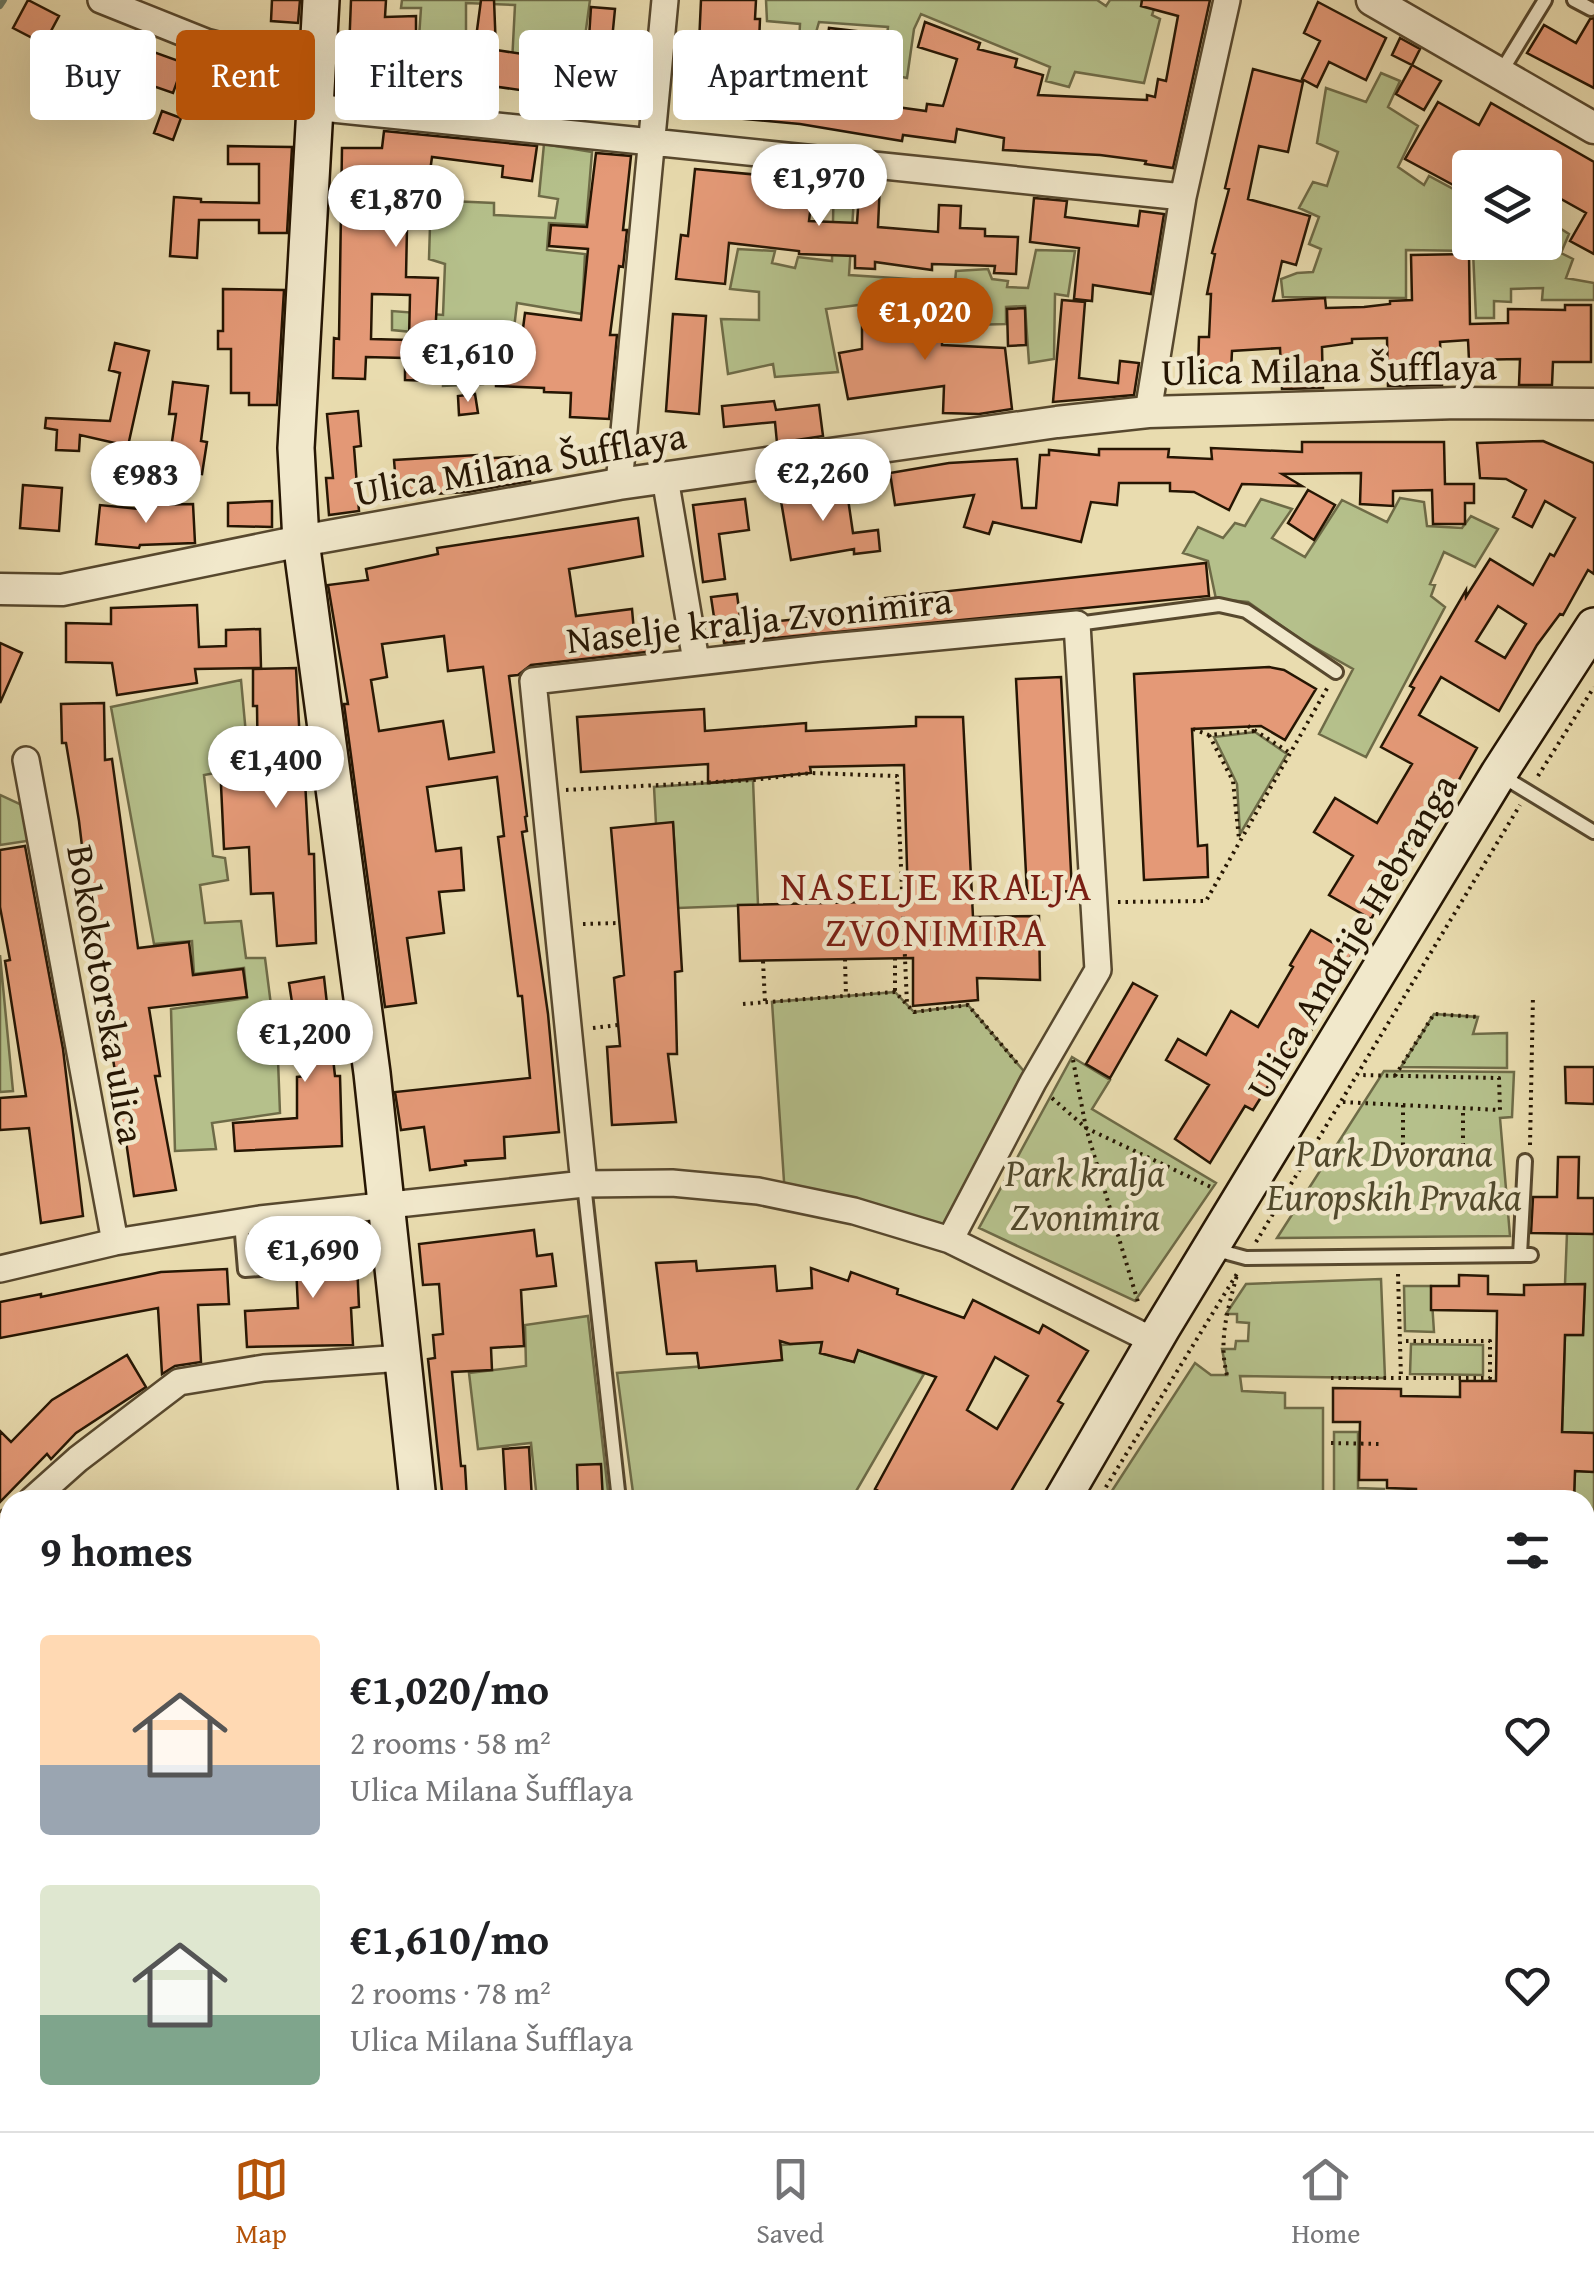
<!DOCTYPE html>
<html lang="en">
<head>
<meta charset="utf-8">
<style>
	:root { --surface:#fff; --page:#f2f2f2; --text:#202124; --muted:#757577; --line:#e0e0e0; --accent:#b45309 }
	body { margin:0; font-family:"Gentium Book Plus",serif; background:var(--page); color:var(--text); height:100vh; display:flex; flex-direction:column; font-size:38px; white-space:nowrap }
	* { box-sizing:border-box; margin:0 }
	p { font-size:32px; color:var(--muted) }
	.icon { flex:none; width:55px; height:55px; fill:none; stroke:currentColor; stroke-width:2; stroke-linecap:round; stroke-linejoin:round }
	.map { position:relative; flex:1; overflow:hidden }
	.details { position:absolute; left:0px; top:1490px; width:1595px; height:642px; display:flex; flex-direction:column; background:var(--surface); border-radius:30px 30px 0 0; box-shadow:0 10px 40px #0002 }
	.details>* { flex:none }
	.hud { position:absolute; left:30px; top:30px; width:1000px; height:90px; display:flex; gap:20px }
	.fabs { position:absolute; left:1452px; top:150px; display:grid; gap:20px }
	.fabs a { display:grid; place-items:center; width:110px; height:110px; border-radius:10px; background:var(--surface); box-shadow:0 10px 40px #0002; font-size:50px }
	.price { position:absolute; translate:-50% -85px; padding:0 22px; border-radius:35px; background:#fff; color:#222; font-size:32px; line-height:65px; filter:drop-shadow(0 2px 5px #0008) }
	.price::after { content:''; position:absolute; left:50%; top:60px; width:30px; height:22px; margin-left:-15px; background:inherit; clip-path:polygon(0 0,100% 0,50% 100%) }
	.price.on { background:var(--accent); color:#fff }
	ul { padding:0; list-style:none }
	li { display:flex; align-items:center; gap:30px; height:250px; padding:0 40px }
	li span { display:grid; place-items:center; flex:none; width:280px; height:200px; border-radius:10px; color:#555 }
	li>.icon { margin-inline-start:auto }
	span .icon { width:120px; height:120px; fill:#fffc; stroke-width:1 }
	li b { font-size:42px }
	h2 { display:flex; justify-content:space-between; align-items:center; height:120px; padding:0 40px; font-size:42px }
	.chip { padding:0 35px; border-radius:10px; background:var(--surface); box-shadow:0 10px 40px #0002; font-size:35px; line-height:90px }
	.chip.on { background:var(--accent); color:#fff }
	.tab-bar { display:flex; justify-content:space-around; align-items:center; height:140px; border-top:2px solid var(--line); background:var(--surface); font-size:28px; color:var(--muted) }
	.tab-bar a { display:grid; justify-items:center; gap:5px }
	.tab-bar .on { color:var(--accent) }
	.map>svg:first-child { display:block }
	.green { fill:#b5c08b; stroke:#6e6b47; stroke-width:2.5 }
	.lines { fill:none; stroke-linecap:round; stroke-linejoin:round }
	.stream { stroke:#6a7a67; stroke-width:6 }
	.building { fill:#e49977; stroke:#261603; stroke-width:2.5; fill-rule:evenodd }
	.service-casing { stroke:#57482e; stroke-width:18 }
	.minor-casing { stroke:#57482e; stroke-width:30 }
	.tertiary-casing { stroke:#57482e; stroke-width:35 }
	.secondary-casing { stroke:#261603; stroke-width:40 }
	.path { stroke:#261603; stroke-width:4; stroke-dasharray:2.5 5; stroke-linecap:butt }
	.service { stroke:#f1e8cb; stroke-width:12 }
	.minor { stroke:#f1e8cb; stroke-width:25 }
	.tertiary { stroke:#f1e8cb; stroke-width:30 }
	.secondary { stroke:#f1e8cb; stroke-width:35 }
	.labels { text-anchor:middle; dominant-baseline:central; stroke-width:9; stroke-linejoin:round; paint-order:stroke }
	.street-label { font-size:38px; fill:#261603; stroke:#f1e8cb }
	.park-label { font-size:38px; font-style:italic; fill:#51492c; stroke:#f1e8cb }
	.neighbourhood-label { font-size:40px; letter-spacing:2.5px; fill:#7a1f14; stroke:#f1e8cb }
</style>
</head>
<body>
<div class="map">
<svg width="1594" height="2131" viewBox="0 0 1594 2131">
	<rect width="100%" height="100%" fill="#e9dcaf"/>
	<filter id="stains"><feTurbulence type="fractalNoise" baseFrequency=".002" numOctaves="4"/><feColorMatrix values="0 0 0 0 .2 0 0 0 0 .09 0 0 0 0 .02 0 0 0 .5 -.17"/></filter>
	<radialGradient id="worn" r=".72"><stop offset=".6" stop-color="#630" stop-opacity="0"/><stop offset="1" stop-color="#630" stop-opacity=".3"/></radialGradient>
	<path class="green" d="M402,0H590L577,96H563L568,58L553,53L555,33L528,32L527,64L512,63L515,5L466,3V84L416,82L421,8H401Z
		M766,0H1097L1106,6L1110,0H1157L1152,15L1160,19L1144,83L1075,72L1069,87L1046,81L1050,67L921,14L914,29L907,78L883,73L888,27L819,22L813,43H799L800,24L767,21Z
		M1381,73L1400,81L1388,107L1418,126L1398,167L1424,185L1429,176L1470,198V242H1545L1550,222L1569,234L1561,253L1573,259L1566,278L1594,283V300H1542L1543,288L1511,289V302L1494,301V318H1476L1473,251L1406,250V298L1283,297L1281,279L1297,273L1313,272L1321,249L1309,244L1319,217L1299,208L1313,182L1327,186L1338,152L1317,143L1326,88L1366,102Z
		M544,144L592,152L586,225L549,223L547,250L585,254L582,314L517,303L511,354L482,358L483,384L443,386L444,335L392,330V311L443,315L445,264L429,259L430,226L407,221L405,199L494,203V215L555,218L558,199L539,196Z
		M834,180L855,182L849,275L955,282L956,271L988,269L992,279L1008,281L1007,287L1028,288L1036,250L1075,251L1068,296L1055,294L1054,359L1029,363L1025,306L1006,307V324L968,325L964,303H906V325L888,326L883,302L826,309L838,372L775,377L773,364L728,374L721,319L759,320V292L730,289L738,249L775,251L772,263L795,268L798,257L832,261Z
		M1400,498L1424,502L1427,526L1462,528L1471,516L1498,529L1475,567L1444,552L1430,584L1435,585L1431,596L1445,607L1366,757L1319,734L1353,669L1300,639L1248,602L1216,599L1208,561L1183,553L1198,527L1223,538L1235,523L1245,526L1261,499L1292,509L1272,538L1305,557L1342,500L1387,522Z
		M241,680L249,767L204,775L213,856L225,858L228,880L200,885L205,923L241,921L246,958H265L278,1060L280,1113L212,1123L216,1149L175,1151L171,1009L247,998L244,968L194,974L192,941L154,944L111,707Z
		M1255,732L1287,754L1240,834L1237,784L1214,737Z
		M753,780L758,905L678,908L673,823L656,824L654,787Z
		M0,795L35,811L40,839L0,845Z
		M0,955L13,1091L0,1092Z
		M895,992L914,1012L968,1005L1033,1082L950,1240L785,1196L772,1002Z
		M1434,1014L1478,1017L1473,1034L1507,1033V1068L1401,1067Z
		M1072,1057L1110,1080L1092,1109L1216,1183L1135,1301L979,1228Z
		M1384,1071L1514,1072L1512,1117L1500,1118L1510,1236L1277,1238Z
		M1567,1233L1594,1234V1433L1562,1432L1565,1335H1583L1585,1285L1565,1284Z
		M1381,1279L1385,1378L1240,1376L1242,1391L1285,1393V1408H1323V1500H1106L1195,1363L1211,1375H1227L1222,1349H1235L1236,1341H1248L1249,1323L1237,1322V1314H1226L1246,1284Z
		M1404,1286H1431L1434,1332L1405,1331Z
		M588,1316L609,1500H537L531,1443L478,1449L469,1373L526,1366L525,1325Z
		M822,1342L820,1353L854,1362L858,1350L924,1374L851,1500H746L740,1496L634,1500L617,1373L782,1360L781,1345Z
		M1411,1344L1483,1345V1375L1410,1374Z
		M1334,1432H1358V1488L1384,1489V1500H1334Z
		M1575,1471L1594,1472V1773L1585,1767V1500H1574Z
		M966,2123H1440L1435,2131H979Z"/>
	<g class="lines">
		<path class="stream" d="M0,6L4,0"/>
	</g>
	<path class="building" d="M28,0L59,16L44,44L13,28Z
		M272,0H300L298,23L271,21Z
		M351,0H386L385,17L416,16V66H384L383,79L348,77Z
		M481,0H494L496,50L549,58L548,73L584,77V72L608,74L606,105L526,95L527,91L470,83Z
		M701,0H756L755,19H760L759,43H783L781,88L821,93L829,28L874,33L870,64L849,61L844,97L854,98L853,101L926,111L927,104L943,106L957,59L918,47L925,22L980,43L978,49L1017,59L1015,67L1043,75L1038,95L1147,100V95L1155,97L1158,79L1166,81L1178,16L1141,6L1142,0H1210L1173,168L1145,164L1146,161L1100,155L1003,150L1004,138L957,129L955,142L903,135L902,141L800,124L691,114L695,66H698Z
		M1318,2L1386,38L1366,80L1329,62L1317,87L1302,79L1320,41L1304,33Z
		M591,7L615,9L612,40L589,38Z
		M1594,18V88L1527,53L1544,25L1576,43L1590,19Z
		M1400,38L1420,49L1412,65L1392,55Z
		M120,39L150,54L151,51L184,63L186,58L208,66L206,71L232,80L227,95L178,79L173,93L133,79L126,92L89,74L104,45L114,49Z
		M1412,65L1441,81L1424,110L1396,94Z
		M1253,69L1303,82L1288,152L1259,146L1248,199L1310,216L1296,265L1282,261L1273,301L1325,298L1326,308L1364,307L1390,304V301L1412,300L1411,255L1469,254L1470,324L1508,323V309L1565,310V305H1591V362H1553L1552,385H1519L1520,359L1469,360L1468,340L1440,342L1442,385L1388,386L1387,338L1352,339V343L1322,347L1323,388L1282,389L1280,348L1232,351L1231,371L1198,370L1199,337H1209L1211,294H1207L1215,254L1212,253L1229,189L1225,188Z
		M249,78L284,83L279,115L245,110Z
		M1438,102L1479,125L1491,103L1594,162V254L1570,241L1586,213L1545,190V168H1470V194L1405,159Z
		M162,111L181,118L173,140L154,133Z
		M384,131L537,146L532,181L502,177L503,166L432,157L428,186L390,181L389,226L407,227L406,277L438,278L433,381L405,380V358L366,357L365,379L333,378L334,338L339,339L342,148H382ZM372,294L410,295L409,340L371,339Z
		M228,146L292,147L287,233H259V220H199L197,258L170,256L174,197L201,199V202L259,203V164H228Z
		M596,153L631,156L623,230H627L623,267L619,266L610,335H617L609,419L570,417L571,393L544,392V388L496,386V366L518,367L525,313L581,320L588,249L549,246L551,225L587,227Z
		M695,169L814,180L809,221L857,223L860,180L880,182L878,227L938,232L939,205L961,206L960,228L985,229V236L1018,237L1016,274L994,273L995,266L932,264V270L875,262V269L855,268V256L799,254V251L729,243L725,284L676,279L681,235L688,236Z
		M1034,198L1067,201L1065,217L1138,226L1140,211L1164,214L1151,294L1093,285L1092,301L1074,299L1079,248L1030,242Z
		M223,289L284,290L277,405H249V393H231V349H218V331H223Z
		M1062,300L1085,302L1079,378L1118,383L1120,361L1139,363L1134,395L1053,402Z
		M1025,308L1026,345L1008,346L1007,309Z
		M862,309L942,311V345L1005,348L1012,409L979,414L943,413L944,386L848,399L839,353L862,349Z
		M673,314L706,316L699,414L666,411Z
		M115,343L149,351L128,446L80,435L79,451L56,450L57,430L45,428L46,418L110,421L120,373L109,370Z
		M173,382L208,386L201,441L207,442L202,474L168,469L176,414H169Z
		M475,394L478,413L459,415L458,396Z
		M774,401L776,410L819,405L823,436L777,443L775,422L724,427L722,406Z
		M358,411L361,446L354,447L359,511L329,515L326,478H333L327,414Z
		M1543,441L1594,463V574L1588,570L1563,615L1560,614L1537,645L1499,711L1441,677L1419,715L1477,748L1400,884L1394,881L1371,919L1329,895L1353,856L1314,832L1335,798L1377,823L1412,764L1381,747L1414,688L1410,686L1466,590V597L1490,559L1533,585L1550,554L1554,556L1575,518L1545,501L1532,527L1513,517L1526,490L1506,479L1480,478L1477,443ZM1498,606L1526,624L1505,658L1476,641Z
		M1302,442H1444L1445,484H1474V503H1465V524H1433L1432,490L1393,491V506L1360,504L1361,473L1282,474L1302,486L1242,484L1229,510L1194,492L1170,491V483H1119L1117,505L1091,502L1081,542L993,522L989,534L964,527L974,495L895,505L890,473L949,463L1017,459L1022,508H1036L1040,455H1049V450L1099,455V449H1169L1168,457L1212,459L1211,448L1302,452Z
		M477,455V459L528,456L530,481L468,492L397,496L394,460Z
		M23,485L62,488L59,531L20,528Z
		M846,485L853,533L878,530L880,551L854,554V549L791,560L780,495Z
		M1308,490L1335,505L1314,540L1288,523Z
		M745,499L749,530L719,534L725,579L703,582L693,505Z
		M272,501V527L228,526V503Z
		M193,504L195,543L140,545L139,548L96,544L100,505L150,510V505Z
		M638,518L643,556L569,569L576,616L632,609L634,632L652,630L655,651L531,665L518,675L509,676L527,816L525,817L527,831L522,832L548,1014L559,1132L504,1137L505,1158L465,1161L466,1165L430,1170L424,1127L401,1130L395,1092L530,1078L522,996H518L498,837L504,836L497,777L427,787L436,851L461,848L464,890L439,892L444,933L407,938L416,1003L385,1007L344,704H348L328,585L368,580L366,569L438,554L437,548ZM444,636L448,671L483,667L494,752L449,759L443,721L379,731L371,680L387,677L382,644Z
		M1206,563L1209,596L724,643L721,617H714L711,597L737,594L741,625L886,610L885,598Z
		M197,605L199,647L226,646V630L260,629L261,668L195,669L197,683L117,695L112,663L66,662V623L111,624V608Z
		M0,643L22,653L0,703Z
		M1269,667L1284,670L1316,689L1285,740L1261,726L1192,729L1198,846L1207,845L1208,877L1144,880L1134,674Z
		M296,668L302,780H305L309,854H314L316,943L277,946L273,893L251,894L249,847L224,849L221,785L258,782L257,706H253V669Z
		M1061,677L1072,891L1027,893L1016,679Z
		M104,703L105,760L112,759L138,948L189,942L193,975L243,969L247,997L149,1008L160,1076H155L176,1190L134,1196L126,1141L122,1142L116,1103L120,1102L92,930L79,821L66,743H62L61,704Z
		M704,709L705,731L806,723V731L916,726V717H963L973,917L1039,916L1040,980L977,978L978,1000L913,1006V958L740,961L738,905L908,901L904,765L810,767L811,773L708,783V764L581,772L577,717Z
		M673,822L682,971L675,972L677,1054H668L676,1122L612,1125L607,1047L620,1046L614,978L624,975L611,828Z
		M25,846L63,1049L83,1216L41,1223L29,1128L0,1130V1098L26,1096L5,961L10,960L0,907V850Z
		M1311,930L1352,954L1305,1042L1298,1038L1253,1110L1245,1106L1210,1163L1175,1139L1209,1085L1166,1060L1178,1039L1206,1055L1231,1011L1258,1027L1293,967L1290,965Z
		M324,977L335,1076H340L342,1146L235,1151L233,1123L297,1118V1077L307,1076L304,1027L296,1028L289,983Z
		M1133,983L1157,996L1110,1078L1086,1064Z
		M1565,1067H1594V1104L1566,1103Z
		M1558,1157H1579L1578,1198H1594V1234L1531,1233L1533,1197H1557Z
		M534,1230L537,1256L552,1254L556,1286L521,1290L524,1346L491,1348L492,1370L452,1372L461,1466H465L467,1500H443L428,1359L435,1358L433,1335L443,1334L439,1284L423,1285L419,1244Z
		M356,1241L359,1307L351,1308L353,1345L247,1347L245,1311L298,1308L295,1244Z
		M696,1261L697,1271L775,1266L777,1291L812,1288L811,1268L848,1281L851,1272L898,1289L897,1294L964,1318L973,1300L1039,1333L1043,1325L1088,1351L1058,1401L1063,1404L1006,1500H894L875,1489L936,1377L858,1350L854,1362L820,1353L822,1342L790,1344L780,1341L782,1360L699,1368L697,1353L667,1354L656,1263ZM995,1357L1028,1376L997,1429L967,1410Z
		M227,1269L229,1304L198,1305L201,1362L175,1366L162,1374L158,1308L0,1338V1302L41,1294V1297L161,1272Z
		M1459,1275L1488,1276V1294L1524,1295V1285L1585,1284L1583,1335H1565L1562,1432L1594,1433V1472L1575,1471L1574,1500H1416V1489L1387,1488V1480H1359L1360,1422H1333V1388L1401,1389V1396L1460,1397V1381H1496L1497,1311L1431,1310V1286H1459Z
		M127,1355L146,1387L76,1433L51,1459L47,1454L0,1502V1431L11,1442L52,1400Z
		M529,1447L532,1500H506L503,1449Z
		M601,1464L603,1500H578L577,1465Z"/>
	<g class="lines">
		<defs>
			<path id="service" d="M1574,0L1591,9
				M1501,72L1545,0
				M1077,624L1219,605L1246,611L1336,672
				M1502,776L1594,832
				M584,1184L619,1500
				M241,1222L245,1270L288,1267
				M1213,1249L1246,1258L1531,1255
				M1520,1255L1525,1161
				M10,1781V1829
				M0,1942L10,1943
				M0,2008H10
				M0,2121L10,2119
				M998,2131L999,2122"/>
			<path id="minor" d="M101,0L206,42L316,70
				M313,107L1183,197
				M1148,412L1183,197L1227,0
				M665,478L696,661
				M619,484L665,0
				M26,760L115,1242
				M584,1184L533,681L821,648L1077,624L1098,970L1033,1082L950,1240
				M0,1269L115,1242L260,1219L584,1184L672,1183L758,1191L854,1211L950,1240L1154,1341
				M32,1500L78,1459L179,1382L264,1368L402,1358
				M0,1535L10,1521
				M1585,1818L1594,1823
				M1585,1906L1594,1891
				M944,2122L957,2131
				M1379,2122L1388,2131
				M1442,2131L1448,2122"/>
			<path id="tertiary" d="M1372,0L1594,128
				M0,589L62,590L301,541L619,484L1057,422L1148,412L1458,403L1594,404"/>
			<path id="secondary" d="M321,0L296,448L301,541L372,1073L418,1500
				M1062,1500L1162,1328L1499,773L1594,626
				M500,2122L502,2131
				M665,2131L671,2122"/>
		</defs>
		<use href="#service" class="service-casing"/>
		<use href="#minor" class="minor-casing"/>
		<use href="#tertiary" class="tertiary-casing"/>
		<use href="#secondary" class="secondary-casing"/>
		<path class="path" d="M1248,726L1290,753
			M1193,729L1209,735L1255,731
			M1209,735L1233,781L1239,839
			M1538,776L1594,687
			M566,790L753,780L811,773L897,776L907,1004
			M1118,902L1206,901L1329,685
			M583,924L619,923
			M895,958V992
			M845,959L846,996
			M763,961L765,1002
			M743,1004L895,992L914,1012L968,1005L1017,1063
			M593,1028L618,1025
			M1073,1060L1086,1128L1138,1302
			M1395,1076L1434,1014L1478,1017
			M1052,1098L1086,1128L1213,1188
			M1343,1102L1500,1110L1499,1078L1358,1075
			M1403,1105V1151L1463,1152V1108
			M1530,1145L1533,995
			M1256,1242L1520,805
			M1398,1274L1401,1378
			M1227,1375C1218,1341 1228,1308 1237,1275
			M1331,1378H1490V1341H1401
			M1331,1443L1382,1444
			M1098,1500L1238,1272
			M1585,1568L1594,1569
			M1585,2037L1594,2042
			M1549,2122L1564,2131
			M710,2131L715,2122"/>
		<use href="#service" class="service"/>
		<use href="#minor" class="minor"/>
		<use href="#tertiary" class="tertiary"/>
		<use href="#secondary" class="secondary"/>
	</g>
	<g class="labels">
		<g class="street-label">
			<text transform="translate(1329 368) rotate(-1)">Ulica Milana Šufflaya</text>
			<text transform="translate(520 463) rotate(-10)">Ulica Milana Šufflaya</text>
			<text transform="translate(759 619) rotate(-6)">Naselje kralja Zvonimira</text>
			<text transform="translate(1351 936) rotate(-59)">Ulica Andrije Hebranga</text>
			<text transform="translate(107 994) rotate(80)">Bokokotorska ulica</text>
		</g>
		<g class="park-label">
			<text x="1394" y="1152">Park Dvorana<tspan x="1394" dy="44">Europskih Prvaka</tspan></text>
			<text x="1085" y="1172">Park kralja<tspan x="1085" dy="44">Zvonimira</tspan></text>
		</g>
		<g class="neighbourhood-label">
			<text x="937" y="885">NASELJE KRALJA<tspan x="937" dy="46">ZVONIMIRA</tspan></text>
		</g>
	</g>
	<rect width="100%" height="100%" filter="url(#stains)"/>
	<rect width="100%" height="100%" fill="url(#worn)"/>
</svg>
<div class="fabs">
<a><svg class="icon" aria-label="layers" viewBox="0 0 24 24"><path d="M12 4l9 5-9 5-9-5zM3 14l9 5 9-5"/></svg></a>
</div>
<b class="price" style="left:819px;top:229px">€1,970</b>
<b class="price" style="left:396px;top:250px">€1,870</b>
<b class="price on" style="left:925px;top:363px">€1,020</b>
<b class="price" style="left:468px;top:405px">€1,610</b>
<b class="price" style="left:823px;top:524px">€2,260</b>
<b class="price" style="left:146px;top:526px">€983</b>
<b class="price" style="left:276px;top:811px">€1,400</b>
<b class="price" style="left:305px;top:1085px">€1,200</b>
<b class="price" style="left:313px;top:1301px">€1,690</b>
<div class="hud">
<a class="chip">Buy</a>
<a class="chip on">Rent</a>
<a class="chip">Filters</a>
<a class="chip">New</a>
<a class="chip">Apartment</a>
</div>
<section class="details">
<h2>9 homes<svg class="icon" aria-label="filters" viewBox="0 0 24 24"><path d="M4 7h16M4 17h16"/><circle cx="9" cy="7" r="2"/><circle cx="15" cy="17" r="2"/></svg></h2>
<ul>
<li><span style="background:linear-gradient(#ffd9b3 65%,#9aa5b1 0)"><svg class="icon" aria-label="home" viewBox="0 0 24 24"><path d="M3 11l9-7 9 7M6 9v11h12V9"/></svg></span><div><b>€1,020/mo</b><p>2 rooms · 58 m²</p><p>Ulica Milana Šufflaya</p></div><svg class="icon" aria-label="heart" viewBox="0 0 24 24"><path d="M12 20l-8-8c-3-5 5-10 8-4 3-6 11-1 8 4z"/></svg></li>
<li><span style="background:linear-gradient(#dfe7d0 65%,#7fa58c 0)"><svg class="icon" aria-label="home" viewBox="0 0 24 24"><path d="M3 11l9-7 9 7M6 9v11h12V9"/></svg></span><div><b>€1,610/mo</b><p>2 rooms · 78 m²</p><p>Ulica Milana Šufflaya</p></div><svg class="icon" aria-label="heart" viewBox="0 0 24 24"><path d="M12 20l-8-8c-3-5 5-10 8-4 3-6 11-1 8 4z"/></svg></li>
</ul>
</section>
</div>
<nav class="tab-bar">
<a class="on"><svg class="icon" aria-label="map" viewBox="0 0 24 24"><path d="M3 6l6-2 6 2 6-2v14l-6 2-6-2-6 2zM9 4v14M15 6v14"/></svg>Map</a>
<a><svg class="icon" aria-label="saved" viewBox="0 0 24 24"><path d="M7 4h10v16l-5-4-5 4z"/></svg>Saved</a>
<a><svg class="icon" aria-label="home" viewBox="0 0 24 24"><path d="M3 11l9-7 9 7M6 9v11h12V9"/></svg>Home</a>
</nav>
</body>
</html>
